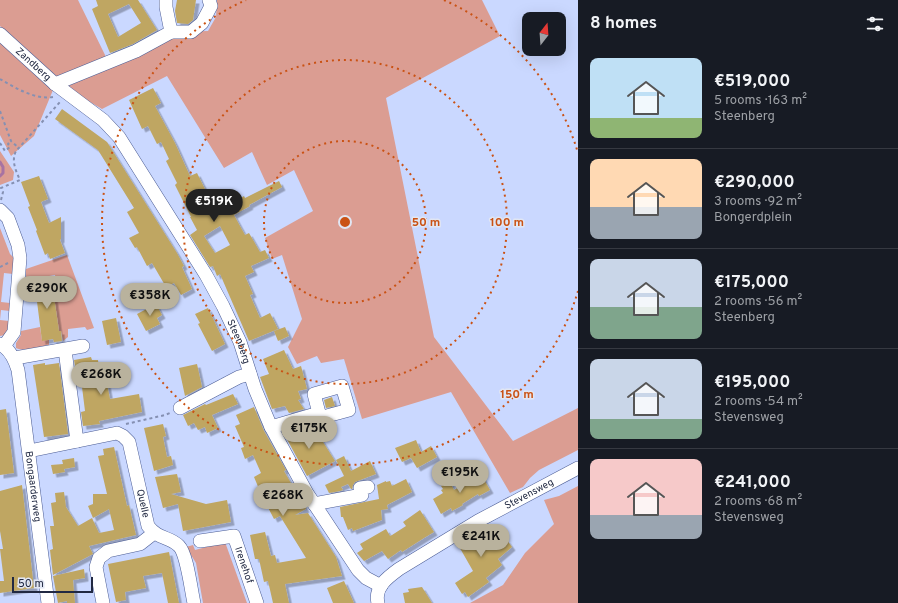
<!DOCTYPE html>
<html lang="en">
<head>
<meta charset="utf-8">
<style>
	:root { --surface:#171b24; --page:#242831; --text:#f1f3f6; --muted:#9ea1a6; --line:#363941; --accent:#b9b29d }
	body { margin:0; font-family:Overpass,sans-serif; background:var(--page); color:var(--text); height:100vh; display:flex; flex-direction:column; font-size:15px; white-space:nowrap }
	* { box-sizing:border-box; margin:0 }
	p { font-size:13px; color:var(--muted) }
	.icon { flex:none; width:22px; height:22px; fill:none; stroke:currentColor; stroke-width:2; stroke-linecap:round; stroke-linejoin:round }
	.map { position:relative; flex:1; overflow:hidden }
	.drawer { display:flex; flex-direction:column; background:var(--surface); width:320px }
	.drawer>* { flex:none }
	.needle { width:26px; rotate:17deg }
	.buttons { position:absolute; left:522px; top:12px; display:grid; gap:8px }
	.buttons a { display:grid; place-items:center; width:44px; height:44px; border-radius:8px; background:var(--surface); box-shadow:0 4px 16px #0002; font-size:20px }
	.scale { position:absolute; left:12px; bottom:10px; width:81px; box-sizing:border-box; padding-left:4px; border:2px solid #212942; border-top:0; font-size:11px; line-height:14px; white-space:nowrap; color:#212942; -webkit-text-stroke:3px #e1e6f3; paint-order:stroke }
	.price { position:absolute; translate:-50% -34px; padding:0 9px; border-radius:14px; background:var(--accent); color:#111; font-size:13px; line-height:26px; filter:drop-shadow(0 1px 2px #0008) }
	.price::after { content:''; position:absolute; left:50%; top:24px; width:12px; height:9px; margin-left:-6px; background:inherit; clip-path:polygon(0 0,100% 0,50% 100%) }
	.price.on { background:#222; color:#fff }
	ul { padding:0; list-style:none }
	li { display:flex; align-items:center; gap:12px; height:100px; padding:0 12px }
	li+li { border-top:1px solid var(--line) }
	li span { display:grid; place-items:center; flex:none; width:112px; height:80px; border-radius:8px; color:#555 }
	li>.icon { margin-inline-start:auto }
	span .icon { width:48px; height:48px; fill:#fffc; stroke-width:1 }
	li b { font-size:17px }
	h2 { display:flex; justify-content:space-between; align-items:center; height:48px; padding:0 12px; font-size:17px }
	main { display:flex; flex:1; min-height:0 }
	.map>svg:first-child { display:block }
	.green { fill:#db9d92 }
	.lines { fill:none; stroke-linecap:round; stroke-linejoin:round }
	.stream { stroke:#a773a2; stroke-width:3 }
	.building { fill:#bfa662; fill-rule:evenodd; filter:url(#shadow) }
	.minor-casing { stroke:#4c5d95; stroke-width:14 }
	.path { stroke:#8590b2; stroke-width:2; stroke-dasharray:3 3; stroke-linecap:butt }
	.minor { stroke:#fff; stroke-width:13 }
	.ring { fill:none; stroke:#ca5214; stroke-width:2; stroke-dasharray:2 4 }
	.labels { text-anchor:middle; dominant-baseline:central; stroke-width:3; stroke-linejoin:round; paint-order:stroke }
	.street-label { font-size:10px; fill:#212942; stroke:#e1e6f3 }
	.centre { fill:#ca5214; stroke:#e1e6f3; stroke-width:2 }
	.ring-label { font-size:12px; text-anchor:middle; font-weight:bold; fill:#ca5214; stroke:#e1e6f3; stroke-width:3; stroke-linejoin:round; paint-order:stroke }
</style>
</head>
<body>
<main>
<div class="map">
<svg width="578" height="603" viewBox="0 0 578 603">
	<defs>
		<filter id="shadow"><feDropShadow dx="3.5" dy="3.5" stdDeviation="0" flood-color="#0004"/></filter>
	</defs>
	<rect width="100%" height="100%" fill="#cad8ff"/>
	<path class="green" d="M0,0H78L107,59L175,32L208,31L216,17L217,0H482L500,36L386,98L434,337L513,441L578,408V450L539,470L530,478L523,487L510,493L451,392L362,419L344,359L321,363L317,356L297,364L288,347L302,319L282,255L272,259L265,238L313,211L294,170L267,185L252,152L224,168L167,76L102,109C64,88 31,57 0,26Z
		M0,41L53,90L34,136L11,156L0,135Z
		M0,151L14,172L13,180L0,185Z
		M0,228L10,254L14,258L13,274L4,273L1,302L10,303V311L1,310L0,320L9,321V328L5,335L0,336Z
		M67,255L94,328L87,330L85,327L68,329V337L63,341L61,331H59L52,283L56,282L55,275L26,280V269Z
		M40,327L42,340H49V345C39,347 25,352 16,348V343L21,335V331Z
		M578,486V603H470L503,585L525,553L554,524L544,500L559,496Z
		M225,542L247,603H203L196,563L186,547L193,545L195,550Z"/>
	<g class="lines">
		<path class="stream" d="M0,162L3,167V173L0,176"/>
	</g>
	<path class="building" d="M96,0H138L157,30L133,44L110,53L92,9L98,6ZM129,4L141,23L118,37L108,14Z
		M177,0H196L193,20L188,24L177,23L175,11Z
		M153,88L161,103L155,106L175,143L190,176L197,173L217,213L244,196L245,198L279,181L282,187L249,205L250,206L234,215L245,235L249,233L260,252L265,250L269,258L251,266L254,272L245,276L253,294L250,295L260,318L270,313L278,329L249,341L220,274L217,276L213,266L210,267L190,235L197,230L190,217H191L175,185L177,183L166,161L169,159L161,142L157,144L148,126L142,129L129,100ZM220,226L230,245L215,253L204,236Z
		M62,109L107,142L177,253L184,266L182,267L192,289L181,295L174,283L166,287L152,263L147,266L137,247L135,248L129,238L139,233L127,212L134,208L98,150L55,119Z
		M39,176L48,199L41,202L49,223L61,217V239L60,240L65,253L50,259L48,253L45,255L36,231L37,230L28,207L30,206L21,182Z
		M51,276L59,331H61L62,341L54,342L53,339L42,341L34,278Z
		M156,304L162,315L157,318L160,324L146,331L137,314Z
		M208,308L225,344L212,351L198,324L200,323L195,314Z
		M116,318L121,342L107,345L102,321Z
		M285,327L289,336L278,341L274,331Z
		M284,350L293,369L301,366L307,389L298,391L301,399L298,400L304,409L289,413L285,406L272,409L260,377L269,374L263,359Z
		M91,357L92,360H98L101,384L107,383L110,399L139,394L142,412L99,421L100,424L83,426L81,412L85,411L81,379H77L74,360Z
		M45,363V365L59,363L68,434L44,437L33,365Z
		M197,364L202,387L185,396L179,368Z
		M233,394L238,404L212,415L218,428L207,433L205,427L198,430L194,423L188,426L183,415L205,404L206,405Z
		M332,397L335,406L326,408L324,400Z
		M254,407L264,431L286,470L284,471L306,509L295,515L308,513L336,557L342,576L285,584L289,603H273L268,581L264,582L259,559H255L250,535L265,532L271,556L275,555L277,563L306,558L280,516L274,519L262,496L254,477L261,473L253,455L245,459L241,448L244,447L235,426L240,424L236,415Z
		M6,409L14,473L0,475V410Z
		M163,424L166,436L163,437L167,457L171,456L173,465L154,471L144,428Z
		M298,428L300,432L314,428L316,434H318L335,461L307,476L283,432Z
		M416,440L421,452L431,446L437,457L417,468L411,458L402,462L395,448Z
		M114,447L127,506L129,505L136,535L89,546L93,554L53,575L50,550L53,549L50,526H54L51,503L56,502L55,493L64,492L66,507L78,526L92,518L99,533L114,530L109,509L93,518L88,506L93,504V494H107L98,456L104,455L103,449Z
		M344,456L351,471L370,461L376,474L355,482L353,485L352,489H351L348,484L341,487L343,490L340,491L329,493L325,485L344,476L336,460Z
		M74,458L75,467L64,469L65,472L53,474L51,465L63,464L62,460Z
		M177,474L181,492L171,494L206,504L227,500L231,522L183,531L178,504L163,508L155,477Z
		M481,474L490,490L479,496L478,494L462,504L463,505L452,511L451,508L441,514L433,499L443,493L441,490L443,489L441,486L450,482L454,490Z
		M406,479L412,492L387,505L388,509L381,510L382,520L353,531L352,528L348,530L343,517H341L340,507L379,499L377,485L386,481V482L390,481L392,486Z
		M22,485L34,588L0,593V581H4L0,549H3L0,531V491Z
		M420,510L434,532L424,538L402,552L401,550L388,559L382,551L364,561L357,553L363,549L360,544L386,529L390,536L392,535L406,526L403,522Z
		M490,524L501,543L507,540L512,547L498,559L502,565L486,578L489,582L468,597L465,592L462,594L455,583L473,571L457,543Z
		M169,552L179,603H168L162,573L143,576L146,588L125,592L126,600L116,602L108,564Z
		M84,569L85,578L73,580L75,603H67V601L58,603L53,576Z
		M344,581L354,603H333L327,588Z
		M422,587L432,603H405L403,593L409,592L408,589Z"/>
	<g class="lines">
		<defs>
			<g id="minor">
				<path d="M171,32H191L202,23L211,6L209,0"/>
				<path id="s1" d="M0,34L55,84L103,120L119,137L206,275L223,306L240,342L255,389L271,427L307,493L358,570L366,578L381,586"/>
				<path d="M55,84L136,51L171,32L166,7V0"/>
				<path d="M0,210L8,218L18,245L20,258L14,332L4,346"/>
				<path id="s2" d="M0,344C10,349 15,360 18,370L48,603"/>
				<path d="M65,350L77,441"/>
				<path d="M15,358L83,346"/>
				<path d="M180,408L239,377L250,374"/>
				<path d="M271,427L319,413L320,416L323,417L349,410L342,386L314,394L319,413"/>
				<path id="s3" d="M29,451L117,433L123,436L129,442L148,526C159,540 169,536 179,546C187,554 191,590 194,603"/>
				<path d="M314,504L362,495L360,488L368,487"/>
				<path id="s4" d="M200,541L234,536L257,603"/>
				<path d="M103,603L96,567L99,558L108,551L140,544L154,533"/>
				<path id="s5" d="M378,603C374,587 388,577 399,569L478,521L578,468"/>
			</g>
		</defs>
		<use href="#minor" class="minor-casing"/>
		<path class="path" d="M0,79C15,88 36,100 53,97
			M0,111L11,141L19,148
			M0,143L5,151L10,147L8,144L10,141
			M1,200L3,192L1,188L20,180C16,171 11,161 16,151L60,102
			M0,267L8,263
			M126,424L165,415L170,413"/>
		<use href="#minor" class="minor"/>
	</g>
	<g class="ring">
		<circle cx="345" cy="222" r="81"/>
		<circle cx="345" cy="222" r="162"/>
		<path d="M578 291A243 243 0 1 1 246 0M444 0A243 243 0 0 1 578 153"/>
	</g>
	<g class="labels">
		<g class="street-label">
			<text stroke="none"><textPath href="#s1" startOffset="45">Zandberg</textPath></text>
			<text stroke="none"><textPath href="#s1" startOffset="395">Steenberg</textPath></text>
			<text stroke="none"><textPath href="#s2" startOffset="150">Bongaarderweg</textPath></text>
			<text stroke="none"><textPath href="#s5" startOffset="193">Stevensweg</textPath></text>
			<text stroke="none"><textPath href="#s3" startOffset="168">Quelle</textPath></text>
			<text stroke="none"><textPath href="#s4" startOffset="65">Irenehof</textPath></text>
		</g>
	</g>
	<circle cx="345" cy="222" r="6" class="centre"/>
	<g class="ring-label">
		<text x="426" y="226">50 m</text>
		<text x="507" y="226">100 m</text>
		<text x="517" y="398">150 m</text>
	</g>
</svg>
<div class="buttons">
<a><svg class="needle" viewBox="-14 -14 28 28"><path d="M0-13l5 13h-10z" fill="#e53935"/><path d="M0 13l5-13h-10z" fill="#9ea1a6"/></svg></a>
</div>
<div class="scale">50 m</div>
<b class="price on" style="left:214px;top:223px">€519K</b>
<b class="price" style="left:47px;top:310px">€290K</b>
<b class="price" style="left:150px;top:317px">€358K</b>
<b class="price" style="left:101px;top:396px">€268K</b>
<b class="price" style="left:309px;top:450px">€175K</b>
<b class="price" style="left:460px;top:494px">€195K</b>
<b class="price" style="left:283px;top:517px">€268K</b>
<b class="price" style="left:481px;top:558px">€241K</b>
</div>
<section class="drawer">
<h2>8 homes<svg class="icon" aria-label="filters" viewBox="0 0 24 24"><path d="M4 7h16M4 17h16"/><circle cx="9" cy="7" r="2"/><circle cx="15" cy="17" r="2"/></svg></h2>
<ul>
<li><span style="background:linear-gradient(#bfe0f5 75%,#8fb573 0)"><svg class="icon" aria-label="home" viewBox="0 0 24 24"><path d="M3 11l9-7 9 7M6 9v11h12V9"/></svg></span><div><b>€519,000</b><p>5 rooms · 163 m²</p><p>Steenberg</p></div></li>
<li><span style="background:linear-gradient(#ffd9b3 60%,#9aa5b1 0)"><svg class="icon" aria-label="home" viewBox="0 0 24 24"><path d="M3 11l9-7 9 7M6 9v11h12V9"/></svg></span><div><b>€290,000</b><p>3 rooms · 92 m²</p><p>Bongerdplein</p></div></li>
<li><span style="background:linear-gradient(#c9d6e8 60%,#7fa58c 0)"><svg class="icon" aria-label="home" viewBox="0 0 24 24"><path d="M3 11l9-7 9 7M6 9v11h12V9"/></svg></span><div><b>€175,000</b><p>2 rooms · 56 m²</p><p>Steenberg</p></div></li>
<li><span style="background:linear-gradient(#c9d6e8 75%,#7fa58c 0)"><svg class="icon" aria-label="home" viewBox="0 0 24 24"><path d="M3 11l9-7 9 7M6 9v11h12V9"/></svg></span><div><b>€195,000</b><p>2 rooms · 54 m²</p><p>Stevensweg</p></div></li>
<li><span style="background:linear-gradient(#f6c9c9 70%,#9aa5b1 0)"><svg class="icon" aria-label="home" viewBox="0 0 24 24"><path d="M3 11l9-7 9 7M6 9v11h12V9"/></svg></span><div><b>€241,000</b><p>2 rooms · 68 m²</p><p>Stevensweg</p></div></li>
</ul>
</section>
</main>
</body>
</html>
